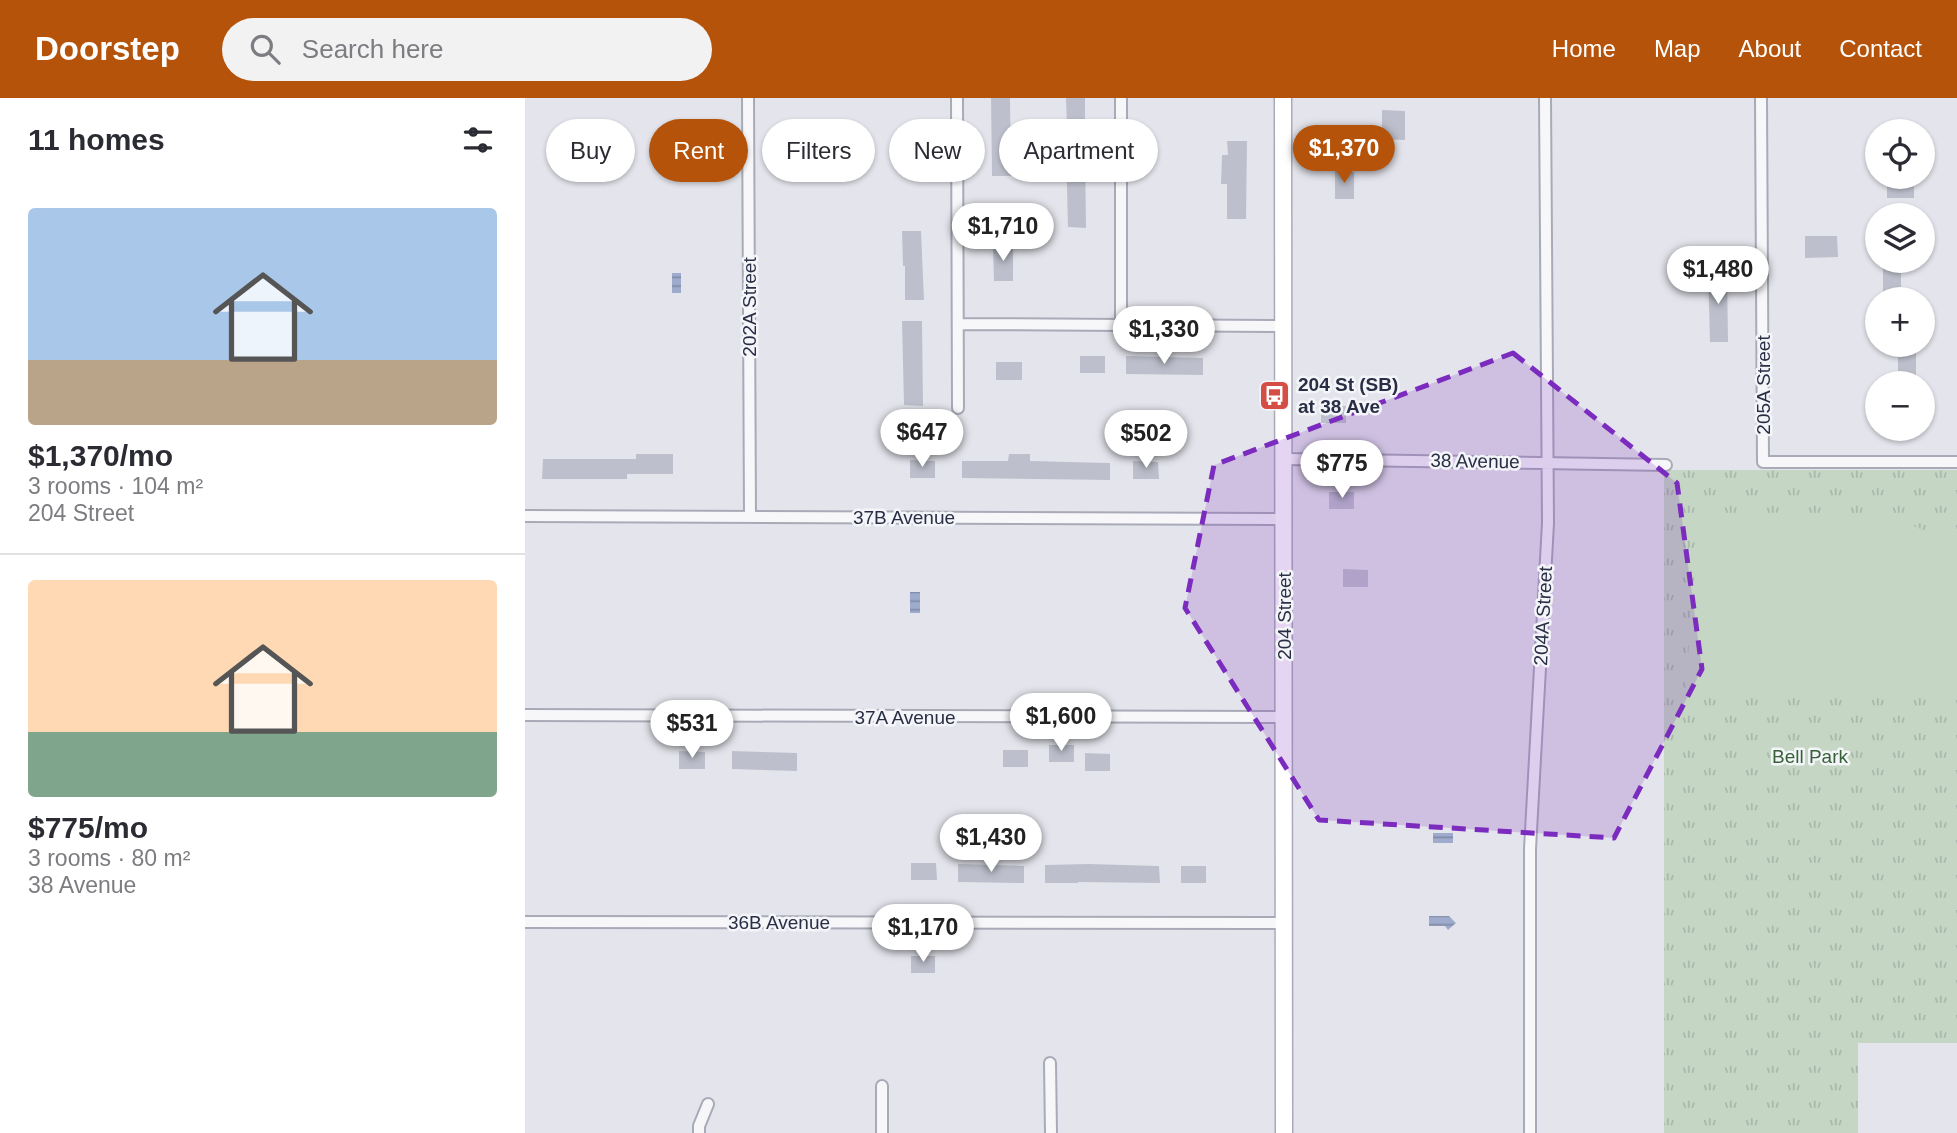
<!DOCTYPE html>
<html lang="en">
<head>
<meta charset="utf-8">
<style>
	:root { --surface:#fff; --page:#f2f2f3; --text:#2b2b33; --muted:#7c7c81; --line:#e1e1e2; --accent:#b45309 }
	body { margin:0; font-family:Arial,sans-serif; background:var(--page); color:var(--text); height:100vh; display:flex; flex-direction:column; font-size:26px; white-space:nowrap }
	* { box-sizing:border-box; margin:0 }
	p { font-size:23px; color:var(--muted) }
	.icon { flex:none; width:38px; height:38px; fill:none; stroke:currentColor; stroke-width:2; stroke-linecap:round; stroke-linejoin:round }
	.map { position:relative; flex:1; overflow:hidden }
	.panel { display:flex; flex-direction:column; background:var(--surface); width:525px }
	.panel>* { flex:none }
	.guide { position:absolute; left:21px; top:21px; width:665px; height:63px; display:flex; gap:14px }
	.controls { position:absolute; left:1340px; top:21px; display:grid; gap:14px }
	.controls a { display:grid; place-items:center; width:70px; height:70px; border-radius:50%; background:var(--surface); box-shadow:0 2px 5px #0004; font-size:35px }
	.price { position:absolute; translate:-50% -60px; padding:0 16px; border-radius:24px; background:#fff; color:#222; font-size:23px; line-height:46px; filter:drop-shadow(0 2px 4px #0008) }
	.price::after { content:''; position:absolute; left:50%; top:42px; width:21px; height:16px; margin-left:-10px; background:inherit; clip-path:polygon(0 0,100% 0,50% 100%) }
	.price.active { background:var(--accent); color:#fff }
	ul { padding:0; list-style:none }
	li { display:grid; align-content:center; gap:14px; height:371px; padding:0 28px }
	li+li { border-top:2px solid var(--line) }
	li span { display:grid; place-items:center; height:217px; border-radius:7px; color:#555 }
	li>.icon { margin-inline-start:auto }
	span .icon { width:126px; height:126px; fill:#fffc; stroke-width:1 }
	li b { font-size:30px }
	h2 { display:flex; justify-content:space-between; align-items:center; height:84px; padding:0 28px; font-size:30px }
	.tag { padding:0 24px; border-radius:32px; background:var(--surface); box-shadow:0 2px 5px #0004; font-size:24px; line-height:63px }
	.tag.active { background:var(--accent); color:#fff }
	header { display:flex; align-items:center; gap:42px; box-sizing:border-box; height:98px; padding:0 35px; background:var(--accent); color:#fff }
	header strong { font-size:33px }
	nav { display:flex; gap:38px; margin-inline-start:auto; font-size:24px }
	.search { width:490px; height:63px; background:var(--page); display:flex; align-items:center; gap:18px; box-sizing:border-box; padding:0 24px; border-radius:38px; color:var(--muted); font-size:26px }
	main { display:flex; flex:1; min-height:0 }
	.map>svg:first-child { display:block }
	.grass { fill:url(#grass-tufts) }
	.garden { fill:#c5d6c4 }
	.water { fill:url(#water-rules) }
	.building { fill:#bdc0cc }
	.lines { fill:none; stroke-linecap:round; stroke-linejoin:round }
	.street-casing { stroke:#a8aab7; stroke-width:14 }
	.secondary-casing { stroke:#a8aab7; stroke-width:19 }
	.street { stroke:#f7f7fa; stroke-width:10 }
	.secondary { stroke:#fff; stroke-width:16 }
	.marked { fill:#7b2cbf; fill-opacity:0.2; stroke:#7b2cbf; stroke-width:5; stroke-dasharray:14 9; stroke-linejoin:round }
	.labels { text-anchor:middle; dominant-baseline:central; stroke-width:5; stroke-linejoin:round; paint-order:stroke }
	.street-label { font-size:19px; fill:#2a2e45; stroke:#f4f5f9 }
	.poi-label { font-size:19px; font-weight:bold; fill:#2a2e45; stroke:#f4f5f9; text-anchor:start }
	.park-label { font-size:19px; fill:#376238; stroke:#f4f5f9 }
</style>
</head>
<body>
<header>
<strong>Doorstep</strong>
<div class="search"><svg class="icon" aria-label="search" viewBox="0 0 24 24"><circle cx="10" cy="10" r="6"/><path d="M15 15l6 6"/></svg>Search here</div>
<nav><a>Home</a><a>Map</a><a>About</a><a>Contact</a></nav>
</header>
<main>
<section class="panel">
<h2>11 homes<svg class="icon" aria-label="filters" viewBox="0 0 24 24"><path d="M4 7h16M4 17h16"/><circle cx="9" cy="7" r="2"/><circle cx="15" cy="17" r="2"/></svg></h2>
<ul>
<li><span style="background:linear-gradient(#a9c7e8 70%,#b9a48a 0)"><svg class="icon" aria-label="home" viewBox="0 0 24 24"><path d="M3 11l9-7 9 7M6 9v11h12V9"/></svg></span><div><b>$1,370/mo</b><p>3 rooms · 104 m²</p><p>204 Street</p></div></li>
<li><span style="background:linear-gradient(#ffd9b3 70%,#7fa58c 0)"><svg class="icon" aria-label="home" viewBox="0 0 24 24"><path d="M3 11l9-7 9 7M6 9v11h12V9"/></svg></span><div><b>$775/mo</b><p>3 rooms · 80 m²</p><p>38 Avenue</p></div></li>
</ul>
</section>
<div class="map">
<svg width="1432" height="1035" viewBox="0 0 1432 1035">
	<defs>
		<pattern id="grass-tufts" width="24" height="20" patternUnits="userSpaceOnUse" patternTransform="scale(1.75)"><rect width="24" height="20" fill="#c5d6c4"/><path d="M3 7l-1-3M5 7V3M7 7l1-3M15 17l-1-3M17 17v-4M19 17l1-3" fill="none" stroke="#a9b8aa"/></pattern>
		<pattern id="water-rules" width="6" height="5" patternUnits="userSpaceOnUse" patternTransform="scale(1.75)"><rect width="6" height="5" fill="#9eabcd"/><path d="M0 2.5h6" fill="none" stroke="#818ca8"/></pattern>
	</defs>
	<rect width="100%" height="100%" fill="#e4e5ec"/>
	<path class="grass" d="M1139,372H1432V945H1333V1035H1139Z"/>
	<path class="garden" d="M1174,421H1369L1432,444V596L1160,595Z"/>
	<path class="water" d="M147,175H156V195H147Z
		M385,494H395V515H385Z
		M908,735H928V745H908Z
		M904,818H924L931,825L923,832L920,828H904Z"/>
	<path class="building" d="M466,0H485L486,78H467Z
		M541,0H560V31L542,30Z
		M857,12L880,13V42L857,41Z
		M702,43H722L721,121H702V86H696L697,57H703Z
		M541,50H560L561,130L543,129Z
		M810,73L829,74V101H810Z
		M1362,79H1381V87H1389V100H1362Z
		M377,133H396L399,202H380V168H378Z
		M1280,138H1312L1313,159L1280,160Z
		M468,148H488V183H469Z
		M1358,163H1376V194H1358Z
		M1183,172H1202L1203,244H1185Z
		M377,223H397L398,308L379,307Z
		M1373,255H1391V285H1373Z
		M555,258H580V275H555Z
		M601,258L678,260V277L601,276Z
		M471,264H497V282H471Z
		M796,308H821V325H796Z
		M111,356H148V376H102V381H17L18,361H111Z
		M484,356H505V363L585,365V382L437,380V363H483Z
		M385,362L410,363V380H385Z
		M608,363L633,364L634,381H608Z
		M804,394H829V411H804Z
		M818,471L843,472V489H818Z
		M524,647H549V664H524Z
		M478,652H503V669H478Z
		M154,653L180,654V671H154Z
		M207,653L272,655V673L207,671Z
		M560,655L585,656V673H560Z
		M386,765H411L412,782H386Z
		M433,766L499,768V785L433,784Z
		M564,766L634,768L635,785L553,784V785H520V767Z
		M656,768H681V785H656Z
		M386,858H410V875H386Z"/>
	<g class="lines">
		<defs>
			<path id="street" d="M223,0L225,418
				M432,0L433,310
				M596,0V226
				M1236,0L1238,364H1432
				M433,226L758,228
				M759,361L1141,367
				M0,418L759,421
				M0,617L759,619
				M0,824L760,825
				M525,965L526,1035
				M357,988V1035
				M174,1035V1028L183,1006
				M1005,1035V751L1023,425L1020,0"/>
			<path id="secondary" d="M758,0L759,1035"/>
		</defs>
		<use href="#street" class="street-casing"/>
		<use href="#secondary" class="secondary-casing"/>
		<use href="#street" class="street"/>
		<use href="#secondary" class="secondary"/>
	</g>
	<path class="marked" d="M988,255L1152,385L1177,571L1089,740L794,722L660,510L689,367Z"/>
	<defs>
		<symbol id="bus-square" viewBox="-11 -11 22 22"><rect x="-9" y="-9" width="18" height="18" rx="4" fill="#d44e45" stroke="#f4f5f9"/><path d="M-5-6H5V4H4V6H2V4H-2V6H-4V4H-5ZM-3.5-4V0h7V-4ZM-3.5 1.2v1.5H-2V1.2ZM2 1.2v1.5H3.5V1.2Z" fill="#fff"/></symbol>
	</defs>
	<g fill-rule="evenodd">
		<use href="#bus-square" x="732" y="280" width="35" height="35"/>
	</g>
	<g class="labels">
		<g class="street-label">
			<text transform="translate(224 209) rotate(-90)">202A Street</text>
			<text transform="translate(1238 287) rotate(-90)">205A Street</text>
			<text transform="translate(950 363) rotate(1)">38 Avenue</text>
			<text x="379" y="419">37B Avenue</text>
			<text transform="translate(759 518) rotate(-90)">204 Street</text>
			<text transform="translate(1018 518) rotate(-87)">204A Street</text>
			<text x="380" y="619">37A Avenue</text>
			<text x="254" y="824">36B Avenue</text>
		</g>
		<g class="poi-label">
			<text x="773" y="286">204 St (SB)<tspan x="773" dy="22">at 38 Ave</tspan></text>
		</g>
		<g class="park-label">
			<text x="1285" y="658">Bell Park</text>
		</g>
	</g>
</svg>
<div class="controls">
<a><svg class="icon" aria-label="locate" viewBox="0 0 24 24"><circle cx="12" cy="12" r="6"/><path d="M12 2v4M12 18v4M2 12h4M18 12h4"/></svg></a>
<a><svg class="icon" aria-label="layers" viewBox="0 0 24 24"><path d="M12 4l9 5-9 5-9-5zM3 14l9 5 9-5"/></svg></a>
<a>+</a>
<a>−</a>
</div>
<b class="price active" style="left:819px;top:87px">$1,370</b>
<b class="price" style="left:478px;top:165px">$1,710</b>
<b class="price" style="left:1193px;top:208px">$1,480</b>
<b class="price" style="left:639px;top:268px">$1,330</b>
<b class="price" style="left:397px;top:371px">$647</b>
<b class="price" style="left:621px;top:372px">$502</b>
<b class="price" style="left:817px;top:402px">$775</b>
<b class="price" style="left:536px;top:655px">$1,600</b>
<b class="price" style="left:167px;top:662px">$531</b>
<b class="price" style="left:466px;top:776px">$1,430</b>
<b class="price" style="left:398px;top:866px">$1,170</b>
<div class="guide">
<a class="tag">Buy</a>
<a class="tag active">Rent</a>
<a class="tag">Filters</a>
<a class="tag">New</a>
<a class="tag">Apartment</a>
</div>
</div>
</main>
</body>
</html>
